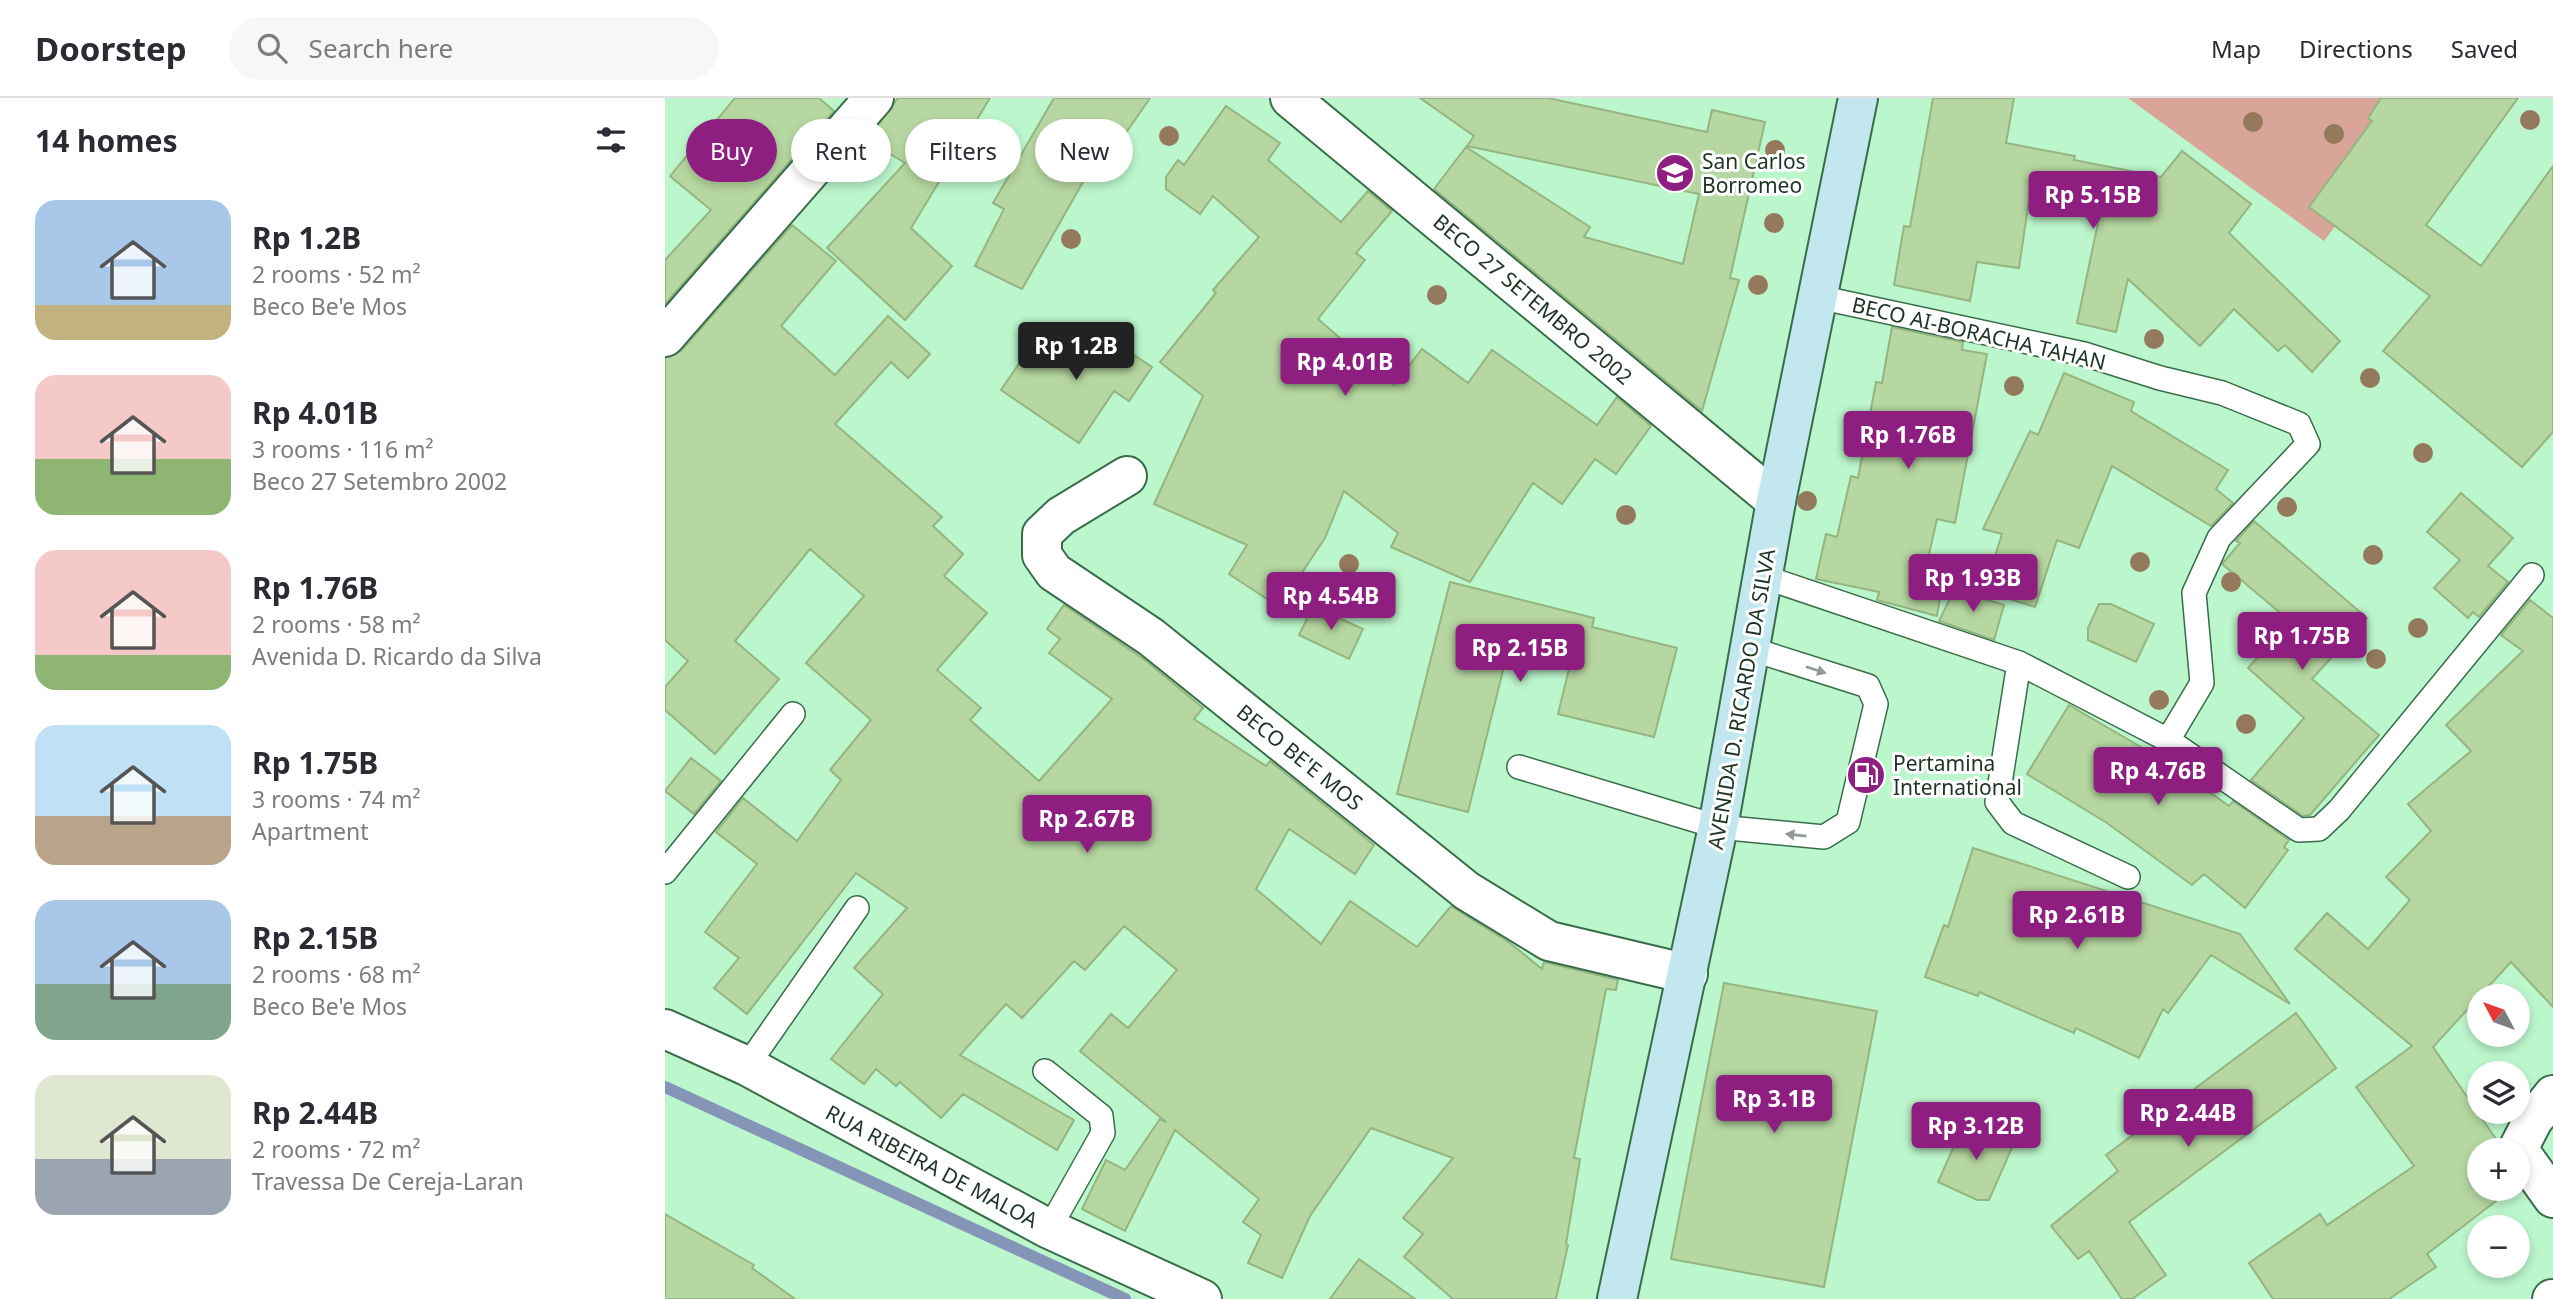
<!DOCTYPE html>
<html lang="en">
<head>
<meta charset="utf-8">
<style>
	:root { --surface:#fff; --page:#f7f7f7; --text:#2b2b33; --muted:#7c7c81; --line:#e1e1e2; --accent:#8e1f81 }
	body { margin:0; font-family:"Noto Sans",sans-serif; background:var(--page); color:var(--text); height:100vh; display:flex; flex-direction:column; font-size:26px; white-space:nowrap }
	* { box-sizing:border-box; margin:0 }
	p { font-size:23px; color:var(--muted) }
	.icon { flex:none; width:38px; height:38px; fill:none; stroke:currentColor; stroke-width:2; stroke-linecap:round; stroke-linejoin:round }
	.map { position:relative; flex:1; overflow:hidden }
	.panel { display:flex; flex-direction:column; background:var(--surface); width:665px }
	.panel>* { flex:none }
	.top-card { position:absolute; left:21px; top:21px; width:665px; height:63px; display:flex; gap:14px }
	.needle { width:46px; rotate:311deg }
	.fabs { position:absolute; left:1802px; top:886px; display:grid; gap:14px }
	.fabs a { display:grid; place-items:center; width:63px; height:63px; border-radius:50%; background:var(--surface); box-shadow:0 4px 10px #0003; font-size:35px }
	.price { position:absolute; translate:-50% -60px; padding:0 16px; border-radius:7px; background:var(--accent); color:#fff; font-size:23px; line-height:46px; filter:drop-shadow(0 2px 4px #0008) }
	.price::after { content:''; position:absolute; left:50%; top:42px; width:21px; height:16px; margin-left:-10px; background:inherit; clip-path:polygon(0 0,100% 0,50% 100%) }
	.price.current { background:#222; color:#fff }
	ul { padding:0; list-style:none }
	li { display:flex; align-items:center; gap:21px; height:175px; padding:0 35px }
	li span { display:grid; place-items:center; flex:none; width:196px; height:140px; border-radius:21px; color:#555 }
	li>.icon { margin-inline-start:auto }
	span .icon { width:84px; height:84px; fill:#fffc; stroke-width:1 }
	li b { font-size:30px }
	h2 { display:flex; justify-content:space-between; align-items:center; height:84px; padding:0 35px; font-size:30px }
	.pill { padding:0 24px; border-radius:32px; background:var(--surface); box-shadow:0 4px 10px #0003; font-size:24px; line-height:63px }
	.pill.current { background:var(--accent); color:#fff }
	header { display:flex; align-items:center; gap:42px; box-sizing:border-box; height:98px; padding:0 35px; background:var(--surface); border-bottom:2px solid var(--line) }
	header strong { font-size:33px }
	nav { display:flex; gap:38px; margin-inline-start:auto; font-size:24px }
	.search { width:490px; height:63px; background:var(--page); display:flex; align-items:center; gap:18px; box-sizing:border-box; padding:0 24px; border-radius:38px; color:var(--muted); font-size:26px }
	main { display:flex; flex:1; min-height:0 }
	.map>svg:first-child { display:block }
	.green { fill:#d9a599 }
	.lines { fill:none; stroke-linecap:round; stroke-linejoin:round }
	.stream { stroke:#8495b8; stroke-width:12 }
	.building { fill:#b6d7a1; stroke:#95b580; stroke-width:2 }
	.service-casing { stroke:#386d4a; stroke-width:26 }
	.minor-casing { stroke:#386d4a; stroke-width:42 }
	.tertiary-casing { stroke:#386d4a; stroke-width:42 }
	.secondary-casing { stroke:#386d4a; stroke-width:42 }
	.service { stroke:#fff; stroke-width:23 }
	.minor { stroke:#fff; stroke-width:38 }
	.tertiary { stroke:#fff; stroke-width:38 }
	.secondary { stroke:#c3e7ee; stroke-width:38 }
	.tree { fill:#94795c }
	.oneway { fill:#8e9a92 }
	.labels { text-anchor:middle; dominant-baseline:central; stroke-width:6; stroke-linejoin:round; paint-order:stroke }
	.poi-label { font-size:21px; fill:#1d3425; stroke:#fff; text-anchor:start }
	.street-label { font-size:21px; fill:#1d3425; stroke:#fff }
</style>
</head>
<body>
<header>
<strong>Doorstep</strong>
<div class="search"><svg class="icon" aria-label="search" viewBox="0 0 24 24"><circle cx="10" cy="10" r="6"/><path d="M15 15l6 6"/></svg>Search here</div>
<nav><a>Map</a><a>Directions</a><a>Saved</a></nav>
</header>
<main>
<section class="panel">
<h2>14 homes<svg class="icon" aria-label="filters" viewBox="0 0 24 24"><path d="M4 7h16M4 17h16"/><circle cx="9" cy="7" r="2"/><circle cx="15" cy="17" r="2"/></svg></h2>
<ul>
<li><span style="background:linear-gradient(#a9c7e8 75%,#c2b280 0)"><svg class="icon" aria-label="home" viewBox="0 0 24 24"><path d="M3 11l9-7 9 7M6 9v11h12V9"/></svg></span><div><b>Rp 1.2B</b><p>2 rooms · 52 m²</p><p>Beco Be'e Mos</p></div></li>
<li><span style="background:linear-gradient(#f6c9c9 60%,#8fb573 0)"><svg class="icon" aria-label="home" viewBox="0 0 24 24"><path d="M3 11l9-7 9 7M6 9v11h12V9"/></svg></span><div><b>Rp 4.01B</b><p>3 rooms · 116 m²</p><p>Beco 27 Setembro 2002</p></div></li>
<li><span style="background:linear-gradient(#f6c9c9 75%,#8fb573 0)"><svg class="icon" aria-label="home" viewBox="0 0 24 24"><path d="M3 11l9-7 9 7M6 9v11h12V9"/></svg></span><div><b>Rp 1.76B</b><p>2 rooms · 58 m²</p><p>Avenida D. Ricardo da Silva</p></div></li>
<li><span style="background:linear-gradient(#bfe0f5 65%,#b9a48a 0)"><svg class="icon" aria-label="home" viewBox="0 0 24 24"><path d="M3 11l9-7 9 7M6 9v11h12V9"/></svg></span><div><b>Rp 1.75B</b><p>3 rooms · 74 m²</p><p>Apartment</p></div></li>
<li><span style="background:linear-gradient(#a9c7e8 60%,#7fa58c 0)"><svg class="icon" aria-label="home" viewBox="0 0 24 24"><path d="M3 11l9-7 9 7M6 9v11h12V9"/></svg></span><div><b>Rp 2.15B</b><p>2 rooms · 68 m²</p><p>Beco Be'e Mos</p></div></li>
<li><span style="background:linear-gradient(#dfe7d0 60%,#9aa5b1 0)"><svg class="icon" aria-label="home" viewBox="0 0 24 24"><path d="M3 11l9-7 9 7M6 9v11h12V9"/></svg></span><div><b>Rp 2.44B</b><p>2 rooms · 72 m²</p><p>Travessa De Cereja-Laran</p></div></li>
</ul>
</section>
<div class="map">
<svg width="1888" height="1201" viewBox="0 0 1888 1201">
	<rect width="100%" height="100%" fill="#bcf6cc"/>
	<path class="green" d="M1463,0H1765L1659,143Z"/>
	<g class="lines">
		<path class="stream" d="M0,989L460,1201"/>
	</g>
	<path class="building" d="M70,0H154L169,13L0,206V162L46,112L5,78Z
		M233,0H325L246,130L287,168L240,222L162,150L240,65L202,42Z
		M389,0H485L452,48L442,42L357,191L310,168L339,111L328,105Z
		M755,0H883L1042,34L1047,12L1100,24L1065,180L1074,182L1037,313L769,91L801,49L925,129L919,139L1018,166L1034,96L802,48L809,38Z
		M1268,0H1349L1341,45L1410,58L1409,62L1496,79L1517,53L1586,106L1564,135L1675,243L1647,274L1620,247L1613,253L1569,211L1535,248L1463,181L1451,234L1412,225L1434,120L1433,115L1364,102L1354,170L1312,164L1305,203L1229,187L1239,128L1245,129Z
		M1716,0H1853L1761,127L1816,168L1888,68V334L1857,369L1718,253L1765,198L1644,109L1707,23L1703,20Z
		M561,8L615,45L603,62L676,124L703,93L727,113L691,155L700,162L653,221L729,287L757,251L803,285L827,252L932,327L952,299L986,328L951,376L930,361L897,406L868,385L805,484L726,449L733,435L679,393L660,440L614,509L564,476L582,447L489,406L538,298L495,264L551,195L548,192L594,139L548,98L535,116L501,91V79L513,62L519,67Z
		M127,127L171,163L116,228L170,277L223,218L265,256L243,280L226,264L170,326L277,419L268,428L298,456L279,478L322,515L272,572L316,610L305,622L374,683L447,601L384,555L395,541L382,531L399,507L480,562L538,610L529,621L601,668L605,663L709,747L690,776L624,731L591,791L656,846L685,803L752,849L786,808L845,845L877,871L879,864L953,882L951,892L941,891L909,1060L915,1061L901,1146L903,1147L891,1201H788L739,1159L758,1136L738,1120L788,1060L706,1030L645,1118L617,1180L583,1165L596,1137L578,1124L594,1101L510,1032L460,1133L417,1111L441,1062L460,1072L495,1021L501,1024L415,953L446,916L463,930L512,872L459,828L420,872L409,863L357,920L341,906L295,957L409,1022L392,1052L298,996L276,1020L235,984L231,988L211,971L199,986L166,961L218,896L189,870L242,810L191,775L82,916L49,890L74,860L40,834L92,766L51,734L78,700L132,743L176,682L165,672L206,622L141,565L199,498L145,451L70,543L114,581L50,656L0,612V589L23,563L0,542V260L16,253Z
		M424,227L487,269L464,303L449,293L414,345L336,292L366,248L395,268Z
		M1227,229L1298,244L1297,252L1322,256L1290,425L1272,421L1258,482L1277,488L1272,518L1212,502L1214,494L1151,481L1161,436L1172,439L1186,378L1193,380L1211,284L1217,285Z
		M1399,275L1469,304L1466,313L1563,372L1551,391L1568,405L1546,428L1447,368L1414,450L1392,442L1370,509L1319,493L1337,436L1318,431L1365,333L1373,337Z
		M1796,395L1848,440L1823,468L1843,484L1814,519L1808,514L1803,520L1769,490L1795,462L1762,434Z
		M1589,423L1702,520L1647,581L1714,637L1645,717L1638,718L1586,682L1639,620L1583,570L1625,523L1557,466L1575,445L1571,443Z
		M785,484L929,520L927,529L1012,550L989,639L893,616L906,563L844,548L803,714L732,696Z
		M1289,492L1339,507L1329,542L1274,523Z
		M1865,502L1888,520V909L1846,864L1768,949L1833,1044L1831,1052H1815V1090H1848L1762,1156L1771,1169L1724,1201H1608L1584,1165L1655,1116L1662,1127L1749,1068L1691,989L1747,948L1630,851L1662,815L1703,851L1745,802L1721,779L1766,733L1743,706L1806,653L1781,627L1858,553L1836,537Z
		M1434,506H1446L1489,526L1471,564L1423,542V530Z
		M648,508L698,531L684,561L634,537Z
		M1404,607L1505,666L1564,708L1568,703L1624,742L1619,749L1623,752L1580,810L1539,776L1527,787L1442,725L1362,676Z
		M26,660L56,683L29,716L0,693Z
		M1308,750L1575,836L1625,906L1546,857L1503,915L1498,911L1474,960L1411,930L1409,935L1314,894L1313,898L1260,879L1279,827L1283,829Z
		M1059,885L1212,913L1159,1189L1006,1161Z
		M1631,915L1671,970L1464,1124L1501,1177L1467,1201H1457L1424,1153L1413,1161L1386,1128L1453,1073L1441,1057Z
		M1300,1023L1349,1045L1324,1102H1312L1273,1084Z
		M0,1116L89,1167L87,1170L130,1201H0Z
		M694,1161L750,1201H665Z"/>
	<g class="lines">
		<defs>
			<path id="service" d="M1153,199L1419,256L1495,280L1557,295L1634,326L1643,346L1554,440L1529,495L1537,585L1503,642
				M1099,479L1354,565L1503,642L1634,732L1654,731L1674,712L1867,477
				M1354,565L1332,704L1348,725L1463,779
				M854,669L1053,729L1159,739L1183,724L1211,606L1203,588L1086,551
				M0,774L128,616
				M82,968L192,810
				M380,973L436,1018L438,1035L384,1131"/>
			<path id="minor" d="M625,0L1111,403
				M0,239L209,0
				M462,378L396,418L377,436V457L389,474L486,539L802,793L884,843L1023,876"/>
			<path id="tertiary" d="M0,931L82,968L384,1131L537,1201
				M1888,997L1868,1022L1853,1051L1888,1100
				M1887,1201H1888"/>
			<path id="secondary" d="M952,1201L1053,729L1111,403L1193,0"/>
		</defs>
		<use href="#service" class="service-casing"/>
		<use href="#minor" class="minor-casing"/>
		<use href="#tertiary" class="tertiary-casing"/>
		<use href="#secondary" class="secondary-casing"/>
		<use href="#service" class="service"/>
		<use href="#minor" class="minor"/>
		<use href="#tertiary" class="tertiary"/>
		<use href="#secondary" class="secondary"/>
	</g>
	<g class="tree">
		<circle cx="1865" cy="22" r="10"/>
		<circle cx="1588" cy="24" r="10"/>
		<circle cx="1669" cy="36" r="10"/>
		<circle cx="504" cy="38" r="10"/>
		<circle cx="387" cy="45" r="10"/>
		<circle cx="1110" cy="52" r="10"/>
		<circle cx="439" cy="69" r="10"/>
		<circle cx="1109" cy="125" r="10"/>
		<circle cx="406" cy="141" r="10"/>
		<circle cx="1093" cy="187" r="10"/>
		<circle cx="772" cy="197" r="10"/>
		<circle cx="1489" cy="241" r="10"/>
		<circle cx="1705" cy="280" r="10"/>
		<circle cx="1349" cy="288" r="10"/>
		<circle cx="1758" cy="355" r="10"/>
		<circle cx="1142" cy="403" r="10"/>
		<circle cx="1622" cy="409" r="10"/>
		<circle cx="961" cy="417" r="10"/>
		<circle cx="1708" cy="457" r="10"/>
		<circle cx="1475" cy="464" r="10"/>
		<circle cx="684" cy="466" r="10"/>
		<circle cx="1566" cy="484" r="10"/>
		<circle cx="1753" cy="530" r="10"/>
		<circle cx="1711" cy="561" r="10"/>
		<circle cx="1494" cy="602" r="10"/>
		<circle cx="1581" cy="626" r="10"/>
	</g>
	<defs><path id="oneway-solid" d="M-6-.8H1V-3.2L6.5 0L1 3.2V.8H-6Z" transform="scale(1.75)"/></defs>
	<g class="oneway">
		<use href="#oneway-solid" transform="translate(1151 572) rotate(18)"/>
		<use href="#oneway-solid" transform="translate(1131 737) rotate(-174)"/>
	</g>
	<defs>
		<symbol id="school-disc" viewBox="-11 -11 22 22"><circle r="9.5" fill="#8e1f81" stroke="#fff"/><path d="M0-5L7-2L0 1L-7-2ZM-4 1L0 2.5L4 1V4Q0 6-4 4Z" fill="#fff"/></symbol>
		<symbol id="fuel-disc" viewBox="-11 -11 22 22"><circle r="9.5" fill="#8e1f81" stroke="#fff"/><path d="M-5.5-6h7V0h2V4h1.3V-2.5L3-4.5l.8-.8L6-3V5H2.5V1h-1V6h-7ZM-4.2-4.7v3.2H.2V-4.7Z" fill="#fff"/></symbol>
	</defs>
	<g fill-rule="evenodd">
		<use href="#school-disc" x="988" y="53" width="44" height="44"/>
		<use href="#fuel-disc" x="1179" y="655" width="44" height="44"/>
	</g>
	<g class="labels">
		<g class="poi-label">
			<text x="1037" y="63">San Carlos<tspan x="1037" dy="24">Borromeo</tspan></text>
			<text x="1228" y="665">Pertamina<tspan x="1228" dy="24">International</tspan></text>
		</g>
		<g class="street-label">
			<text transform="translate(868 201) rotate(40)">BECO 27 SETEMBRO 2002</text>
			<text transform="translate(1314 235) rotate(13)">BECO AI-BORACHA TAHAN</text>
			<text transform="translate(1076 601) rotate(-80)">AVENIDA D. RICARDO DA SILVA</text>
			<text transform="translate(635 659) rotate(39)">BECO BE'E MOS</text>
			<text transform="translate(267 1068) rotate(28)">RUA RIBEIRA DE MALOA</text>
		</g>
	</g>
</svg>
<div class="fabs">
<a><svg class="needle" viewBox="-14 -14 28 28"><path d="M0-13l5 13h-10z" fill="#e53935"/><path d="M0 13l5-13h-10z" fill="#7c7c81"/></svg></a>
<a><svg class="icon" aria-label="layers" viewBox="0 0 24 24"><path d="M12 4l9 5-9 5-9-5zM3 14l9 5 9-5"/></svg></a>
<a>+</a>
<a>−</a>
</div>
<b class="price" style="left:1428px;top:133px">Rp 5.15B</b>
<b class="price current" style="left:411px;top:284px">Rp 1.2B</b>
<b class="price" style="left:680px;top:300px">Rp 4.01B</b>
<b class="price" style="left:1243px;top:373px">Rp 1.76B</b>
<b class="price" style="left:1308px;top:516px">Rp 1.93B</b>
<b class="price" style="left:666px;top:534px">Rp 4.54B</b>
<b class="price" style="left:1637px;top:574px">Rp 1.75B</b>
<b class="price" style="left:855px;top:586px">Rp 2.15B</b>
<b class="price" style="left:1493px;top:709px">Rp 4.76B</b>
<b class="price" style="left:422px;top:757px">Rp 2.67B</b>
<b class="price" style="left:1412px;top:853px">Rp 2.61B</b>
<b class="price" style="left:1109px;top:1037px">Rp 3.1B</b>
<b class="price" style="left:1523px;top:1051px">Rp 2.44B</b>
<b class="price" style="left:1311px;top:1064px">Rp 3.12B</b>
<div class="top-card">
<a class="pill current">Buy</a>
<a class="pill">Rent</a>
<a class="pill">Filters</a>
<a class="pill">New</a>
</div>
</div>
</main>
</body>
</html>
